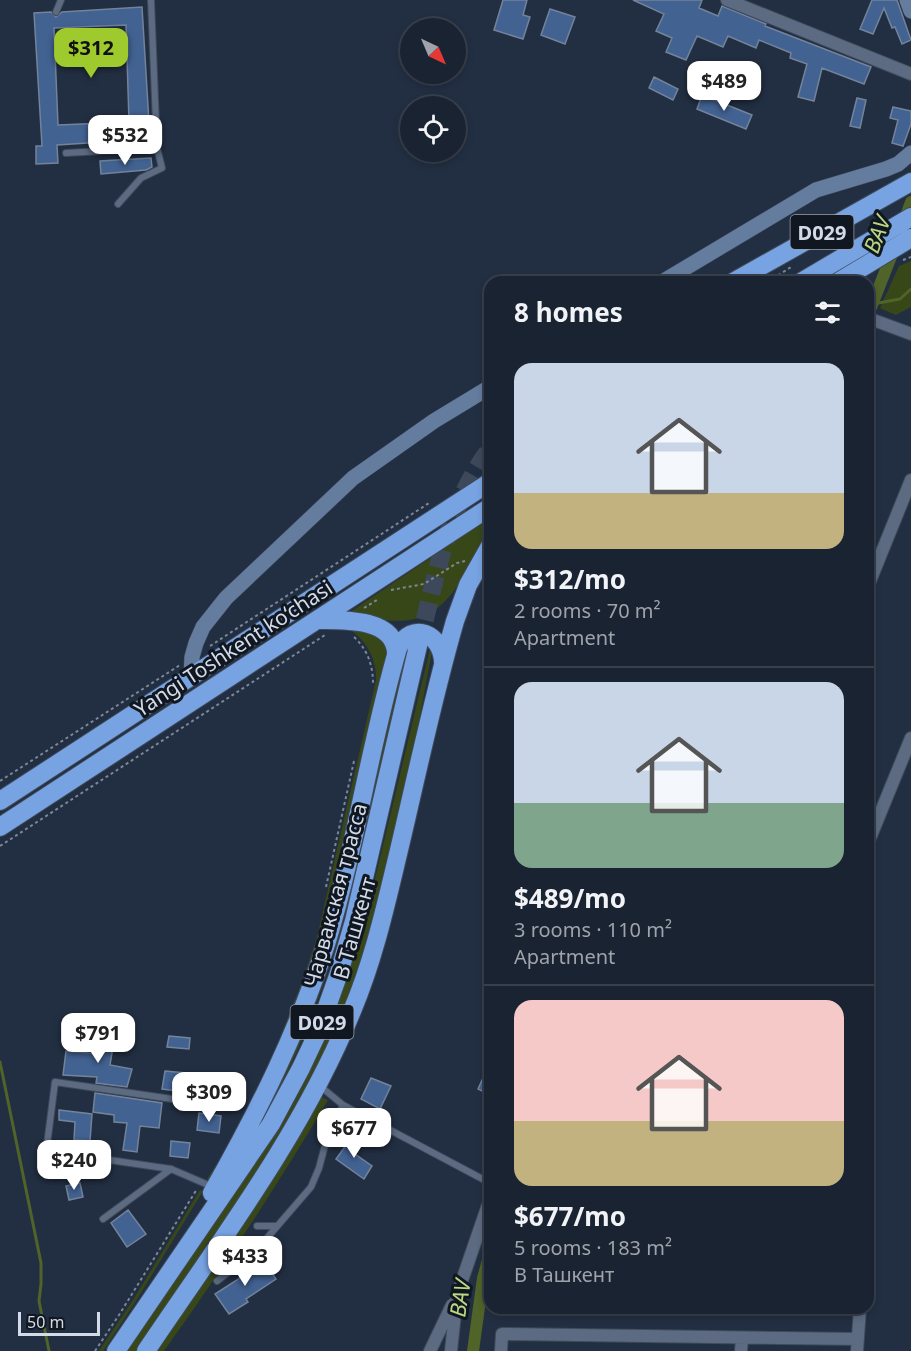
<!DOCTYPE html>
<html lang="en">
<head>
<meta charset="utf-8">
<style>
	:root { --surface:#1a2332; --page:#272f3e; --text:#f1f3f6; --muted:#9fa4ac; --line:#38404d; --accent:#9fca2e }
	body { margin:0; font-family:"Noto Sans",sans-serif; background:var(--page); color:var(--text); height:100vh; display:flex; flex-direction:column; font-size:22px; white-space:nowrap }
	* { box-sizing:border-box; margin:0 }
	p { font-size:20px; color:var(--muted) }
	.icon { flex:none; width:33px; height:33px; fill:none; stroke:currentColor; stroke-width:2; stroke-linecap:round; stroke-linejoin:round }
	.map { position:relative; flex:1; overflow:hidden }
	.details { position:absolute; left:484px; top:276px; width:390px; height:1038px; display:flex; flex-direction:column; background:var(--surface); border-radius:18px; box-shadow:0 3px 9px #0003,0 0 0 2px var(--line) }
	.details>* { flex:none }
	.needle { width:39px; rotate:136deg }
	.tools { position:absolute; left:400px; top:18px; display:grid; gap:12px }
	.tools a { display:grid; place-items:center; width:66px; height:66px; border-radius:50%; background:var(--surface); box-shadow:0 3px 9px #0003,0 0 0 2px var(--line); font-size:30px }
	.scale { position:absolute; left:18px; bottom:15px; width:82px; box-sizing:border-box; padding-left:6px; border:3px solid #d3dbe8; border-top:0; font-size:16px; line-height:21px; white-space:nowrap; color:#d3dbe8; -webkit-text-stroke:4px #111720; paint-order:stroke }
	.price { position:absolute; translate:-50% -51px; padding:0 14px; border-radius:12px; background:#fff; color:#222; font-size:20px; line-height:39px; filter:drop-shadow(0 2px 3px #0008) }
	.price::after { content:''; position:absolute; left:50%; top:36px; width:18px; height:14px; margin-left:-9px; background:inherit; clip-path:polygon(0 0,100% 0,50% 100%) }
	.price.current { background:var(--accent); color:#111 }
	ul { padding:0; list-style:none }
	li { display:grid; align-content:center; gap:12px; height:318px; padding:0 30px }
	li+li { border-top:2px solid var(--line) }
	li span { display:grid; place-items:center; height:186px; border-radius:18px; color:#555 }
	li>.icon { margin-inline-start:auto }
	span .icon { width:108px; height:108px; fill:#fffc; stroke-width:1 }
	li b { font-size:26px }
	h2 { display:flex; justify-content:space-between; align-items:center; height:72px; padding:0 30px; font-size:26px }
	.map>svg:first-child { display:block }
	.green { fill:#384718 }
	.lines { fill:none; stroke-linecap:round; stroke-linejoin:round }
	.stream { stroke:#506328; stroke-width:3 }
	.canal { stroke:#506328; stroke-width:12 }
	.building { fill:#426292; stroke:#73839a; stroke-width:1.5; fill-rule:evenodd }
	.highway-tunnel { stroke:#3d495b; stroke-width:18; stroke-dasharray:18 9; stroke-linecap:butt }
	.lane-casing { stroke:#3f4a5a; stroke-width:8 }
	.street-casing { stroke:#3f4a5a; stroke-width:14 }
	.secondary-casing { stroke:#3f4a5a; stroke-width:16 }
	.highway-casing { stroke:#3f4a5a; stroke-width:20 }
	.path { stroke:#7c8797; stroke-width:2; stroke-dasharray:3 3; stroke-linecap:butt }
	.lane { stroke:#5c6b81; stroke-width:6 }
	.street { stroke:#5c6b81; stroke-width:12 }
	.secondary { stroke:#647c9e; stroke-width:15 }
	.highway { stroke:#78a3e3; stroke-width:18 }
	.labels { text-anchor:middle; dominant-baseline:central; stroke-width:6; stroke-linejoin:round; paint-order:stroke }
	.shield { fill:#111720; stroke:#99a0ac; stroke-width:1.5 }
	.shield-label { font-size:20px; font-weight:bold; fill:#d3dbe8 }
	.street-label { font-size:21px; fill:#d3dbe8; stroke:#111720 }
	.water-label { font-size:22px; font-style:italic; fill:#bad882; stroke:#111720 }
</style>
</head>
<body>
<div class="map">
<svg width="911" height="1351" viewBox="0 0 911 1351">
	<rect width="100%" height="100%" fill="#222f42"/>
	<path class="green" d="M911,261V307L896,315L880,308L899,266Z
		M490,518C490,522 492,528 490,532C489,538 475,556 471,564C436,627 412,627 347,614Z
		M346,627L376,633L390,643L333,890L315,954L276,1057L210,1180L207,1179L224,1153L253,1098L273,1055L302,982L317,937L376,680C377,658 365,638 346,627Z
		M411,644C397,702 383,760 369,817C345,922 319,1019 266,1113H264L343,912L407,645Z
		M430,649L432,651L411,765L370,935L348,1003L301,1103L221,1227L136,1351H126L340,995L371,896Z
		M321,1097L328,1100C277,1186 222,1270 164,1351H155Z
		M200,1190L203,1191L136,1301L103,1351H99L133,1300Z"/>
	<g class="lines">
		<path class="stream" d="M873,304L900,299L911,289
			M0,1062L41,1263V1284L39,1301L49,1351"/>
		<path class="canal" d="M903,224L911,202
			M868,315L894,249
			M473,1351L483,1278L490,1253"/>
	</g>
	<path class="building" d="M503,0H527L523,15L530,17L523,39L494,30Z
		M633,0H702L699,8L718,16L722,6L766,24L765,26L871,67L864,84L822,68L814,101L798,97L807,64L790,58L791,53L759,40L756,48L728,36L723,47L697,36L686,60L666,52L672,38L656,31L664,14Z
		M872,0H897L911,40L902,44L895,27L892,28L884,8L873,34L860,29Z
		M142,7L150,139L57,145L58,163L36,164V146H42L34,13L51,12L56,17L62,12ZM126,25L129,122L58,125L54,28Z
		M550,9L575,17L565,44L541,35Z
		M654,77L678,89L673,100L649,88Z
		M702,95L752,115L746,129L697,109Z
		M857,98L866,100L860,128L850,126Z
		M893,107L911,111V124L903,146L892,143L898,120L890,118Z
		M151,158L152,167L146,170L101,174L100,161Z
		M104,1027L116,1029L110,1065L132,1069L127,1087L96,1083L97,1077L63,1075L66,1051L99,1054Z
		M169,1036L190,1038L189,1049L167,1047Z
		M490,1063V1095L478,1089Z
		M165,1071L197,1074L194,1093L162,1089Z
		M371,1078L391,1086L380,1109L361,1099Z
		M95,1093L162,1103L159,1128L140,1126L137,1152L123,1150L127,1123L114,1122V1115L93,1112Z
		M59,1110L92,1114L90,1141L74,1140L75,1122L59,1120Z
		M199,1113L221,1116L219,1133L197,1130Z
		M352,1137L362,1144L355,1154L372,1166L364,1179L336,1159Z
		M171,1141L190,1143L188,1158L170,1156Z
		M80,1183L83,1197L69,1200L66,1186Z
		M128,1210L146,1234L127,1247L111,1223Z
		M262,1259L276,1279L246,1299L248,1302L229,1314L215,1294L237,1280Z"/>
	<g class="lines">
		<path class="highway-tunnel" d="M418,646C436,580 447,505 490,449"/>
		<defs>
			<path id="lane" d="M56,12L61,0
				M66,153L157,148L151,0
				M118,204L141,178L162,168L157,148
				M320,1086L343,1105L490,1183
				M186,1101L55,1082L47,1145L61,1153L171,1169L213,1187
				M103,1219L171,1169
				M257,1226H276
				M217,1281L255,1252L311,1187L319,1168L327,1138L343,1105"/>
			<path id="street" d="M727,0L911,74
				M868,318L911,334
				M868,586L911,480
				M868,843L911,738
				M430,1351L452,1305
				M451,1351L457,1295L490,1199
				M501,1351L502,1334L858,1339
				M741,1351L742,1338
				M857,1351L860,1308"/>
			<path id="secondary" d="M907,0L911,11
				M662,282L816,190L886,169L898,164L911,153
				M191,676L192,657L196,643L203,627L226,598L353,478L434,421L490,387"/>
			<path id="highway" d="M733,282L911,182
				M801,282L911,217
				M838,282L911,238
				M318,620C344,620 395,618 396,653
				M0,801L490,482
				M0,827L490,507
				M212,1193C258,1112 299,1030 327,941C356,845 370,744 398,648C412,620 442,634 443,662
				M116,1351L271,1124L301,1068L318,1032L339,973L354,921L418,646
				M146,1351C220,1241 302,1134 352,1011C374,959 386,904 399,850C417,774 433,697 455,621L468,585L490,546"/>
		</defs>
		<use href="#lane" class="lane-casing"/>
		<use href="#street" class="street-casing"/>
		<use href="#secondary" class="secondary-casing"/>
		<use href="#highway" class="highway-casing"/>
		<path class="path" d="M903,260L911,257
			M768,282L791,267
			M391,590L424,584L457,563L465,561
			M364,608L377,600
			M354,637C367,649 373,665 373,683
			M210,646L429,503
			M0,781L180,665
			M0,846L325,635
			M326,887L354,761
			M95,1351L119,1315L197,1189"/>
		<use href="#lane" class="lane"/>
		<use href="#street" class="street"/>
		<use href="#secondary" class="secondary"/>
		<use href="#highway" class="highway"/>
	</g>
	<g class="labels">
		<g class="shield">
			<rect x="790.5" y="215" width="63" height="34" rx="4.5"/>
			<rect x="290.5" y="1005" width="63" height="34" rx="4.5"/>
		</g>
		<g class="shield-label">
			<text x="822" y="232">D029</text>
			<text x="322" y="1022">D029</text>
		</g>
		<g class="street-label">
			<text transform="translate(233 648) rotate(-33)">Yangi Toshkent ko‘chasi</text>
			<text transform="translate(335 895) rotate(-75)">Чарвакская трасса</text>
			<text transform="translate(354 928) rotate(-74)">В Ташкент</text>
		</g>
		<g class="water-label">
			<text transform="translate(876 234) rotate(-69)">BAV</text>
			<text transform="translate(459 1298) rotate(-81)">BAV</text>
		</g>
	</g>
</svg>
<div class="tools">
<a><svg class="needle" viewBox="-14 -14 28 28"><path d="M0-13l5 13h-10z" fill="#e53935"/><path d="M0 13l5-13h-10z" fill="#9fa4ac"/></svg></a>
<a><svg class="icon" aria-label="locate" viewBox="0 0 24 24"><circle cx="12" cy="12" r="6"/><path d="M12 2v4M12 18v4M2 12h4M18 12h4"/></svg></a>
</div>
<div class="scale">50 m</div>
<b class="price current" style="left:91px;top:79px">$312</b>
<b class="price" style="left:724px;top:112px">$489</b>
<b class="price" style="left:125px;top:166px">$532</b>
<b class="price" style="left:98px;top:1064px">$791</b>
<b class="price" style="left:209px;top:1123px">$309</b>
<b class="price" style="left:354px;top:1159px">$677</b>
<b class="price" style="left:74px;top:1191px">$240</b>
<b class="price" style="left:245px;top:1287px">$433</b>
<section class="details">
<h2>8 homes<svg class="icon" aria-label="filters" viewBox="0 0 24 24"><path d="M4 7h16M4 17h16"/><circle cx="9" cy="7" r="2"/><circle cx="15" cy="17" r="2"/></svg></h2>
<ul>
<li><span style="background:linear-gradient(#c9d6e8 70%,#c2b280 0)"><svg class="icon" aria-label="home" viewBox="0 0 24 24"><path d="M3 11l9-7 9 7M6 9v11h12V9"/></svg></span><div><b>$312/mo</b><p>2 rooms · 70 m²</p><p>Apartment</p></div></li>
<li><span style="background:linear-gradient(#c9d6e8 65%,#7fa58c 0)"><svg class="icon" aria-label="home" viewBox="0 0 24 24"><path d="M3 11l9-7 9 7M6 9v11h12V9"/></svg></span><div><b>$489/mo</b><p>3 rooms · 110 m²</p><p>Apartment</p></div></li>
<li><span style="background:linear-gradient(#f6c9c9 65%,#c2b280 0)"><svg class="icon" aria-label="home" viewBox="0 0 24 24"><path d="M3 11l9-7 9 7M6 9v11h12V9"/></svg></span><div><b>$677/mo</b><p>5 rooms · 183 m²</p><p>В Ташкент</p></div></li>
</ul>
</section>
</div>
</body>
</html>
